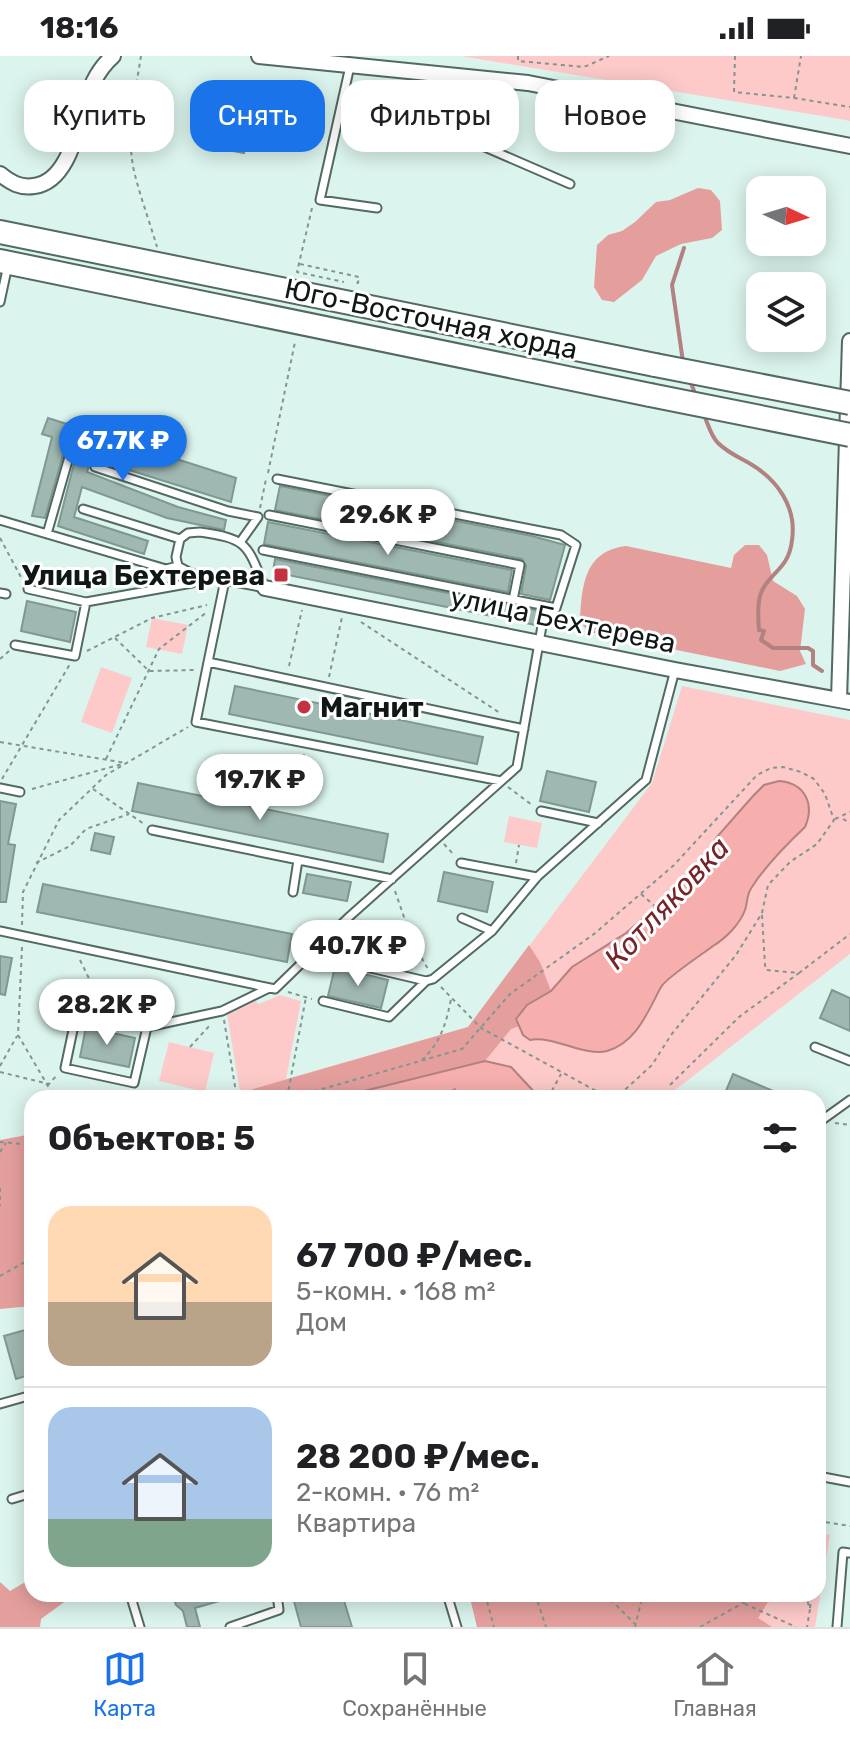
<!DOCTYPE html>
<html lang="ru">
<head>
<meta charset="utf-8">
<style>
	:root { --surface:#fff; --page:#f6f6f6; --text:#202124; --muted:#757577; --line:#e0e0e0; --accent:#1a73e8 }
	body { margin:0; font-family:Rubik,sans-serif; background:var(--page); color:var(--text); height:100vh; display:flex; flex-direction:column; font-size:30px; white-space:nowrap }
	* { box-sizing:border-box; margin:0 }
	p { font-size:26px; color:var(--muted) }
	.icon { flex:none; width:44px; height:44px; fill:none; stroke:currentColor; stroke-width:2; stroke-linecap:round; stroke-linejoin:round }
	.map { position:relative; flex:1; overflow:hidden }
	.panel { position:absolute; left:24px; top:1034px; width:802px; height:512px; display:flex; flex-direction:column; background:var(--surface); border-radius:24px; box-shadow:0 4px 20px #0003 }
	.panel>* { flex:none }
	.banner { position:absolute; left:24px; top:24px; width:802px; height:72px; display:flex; gap:16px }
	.needle { width:52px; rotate:94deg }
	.tools { position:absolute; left:746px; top:120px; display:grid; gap:16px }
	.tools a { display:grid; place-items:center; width:80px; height:80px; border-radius:16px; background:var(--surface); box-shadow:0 4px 20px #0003; font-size:40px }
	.price { position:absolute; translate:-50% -68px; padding:0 18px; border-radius:28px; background:#fff; color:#222; font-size:26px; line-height:52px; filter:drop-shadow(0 2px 4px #0008) }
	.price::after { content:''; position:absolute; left:50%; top:48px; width:24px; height:18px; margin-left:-12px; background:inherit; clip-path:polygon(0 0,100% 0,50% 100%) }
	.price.current { background:var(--accent); color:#fff }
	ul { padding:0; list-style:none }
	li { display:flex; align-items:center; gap:24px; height:200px; padding:0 24px }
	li+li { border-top:2px solid var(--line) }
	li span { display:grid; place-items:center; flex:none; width:224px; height:160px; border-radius:24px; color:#555 }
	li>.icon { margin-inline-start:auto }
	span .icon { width:96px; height:96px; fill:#fffc; stroke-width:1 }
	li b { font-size:34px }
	h2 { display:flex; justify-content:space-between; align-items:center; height:96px; padding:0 24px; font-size:34px }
	.tag { padding:0 28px; border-radius:24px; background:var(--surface); box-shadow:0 4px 20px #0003; font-size:28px; line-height:72px }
	.tag.current { background:var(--accent); color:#fff }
	.status { display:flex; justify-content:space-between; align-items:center; height:56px; padding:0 40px; background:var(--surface); direction:ltr }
	.status svg { height:22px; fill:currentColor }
	.tab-bar { display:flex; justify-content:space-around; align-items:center; height:112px; border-top:2px solid var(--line); background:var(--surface); font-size:22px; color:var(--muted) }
	.tab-bar a { display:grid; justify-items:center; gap:4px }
	.tab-bar .current { color:var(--accent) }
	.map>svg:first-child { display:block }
	.green { fill:#fdcac9 }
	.forest { fill:#e49f9d }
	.water { fill:#f6afad; stroke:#b18280; stroke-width:2 }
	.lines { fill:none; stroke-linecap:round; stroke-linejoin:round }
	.stream { stroke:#b18280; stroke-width:4 }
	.building { fill:#a0b8b2; stroke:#809892; stroke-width:2 }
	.service-casing { stroke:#536963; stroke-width:11 }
	.minor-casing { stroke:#536963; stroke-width:18 }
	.primary-casing { stroke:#536963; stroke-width:26 }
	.path { stroke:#839591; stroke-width:2; stroke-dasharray:4 4; stroke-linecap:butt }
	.service { stroke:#fff; stroke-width:7 }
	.minor { stroke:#fff; stroke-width:14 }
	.primary { stroke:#fff; stroke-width:22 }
	.primary-bridge-casing { stroke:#536963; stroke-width:26; stroke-linecap:butt }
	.primary-bridge { stroke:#fff; stroke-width:22 }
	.poi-dot { fill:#c33240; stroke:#fff; stroke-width:3 }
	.labels { text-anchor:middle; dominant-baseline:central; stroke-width:6; stroke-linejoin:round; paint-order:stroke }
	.street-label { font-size:28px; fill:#0f1816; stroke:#fff }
	.poi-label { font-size:28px; font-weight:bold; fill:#0f1816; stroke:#fff; text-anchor:end }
	.water-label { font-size:30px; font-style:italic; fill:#752429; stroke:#fff }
</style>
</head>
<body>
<div class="status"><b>18:16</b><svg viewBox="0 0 49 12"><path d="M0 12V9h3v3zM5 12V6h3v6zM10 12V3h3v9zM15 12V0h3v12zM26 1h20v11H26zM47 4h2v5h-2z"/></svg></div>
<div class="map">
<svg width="850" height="1571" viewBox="0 0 850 1571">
	<rect width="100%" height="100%" fill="#dbf4ed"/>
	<path class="green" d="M461,0H850V65L840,63Z
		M152,562L188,569L182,598L146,591Z
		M101,611L132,622L112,677L81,666Z
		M682,630L850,664V898L665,1042H222L240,1036L227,958L255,945L259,948L280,939L301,945L286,1023L468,971L652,727Z
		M283,707L320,713L314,742L278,735Z
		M509,760L542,767L537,792L504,786Z
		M169,986L214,997L205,1036L159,1025Z
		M818,1477L830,1479L815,1571H485L475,1538H818Z"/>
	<path class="forest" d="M698,132L711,134L720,145L722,174L712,182L681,188L656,200L642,224L614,246L602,244L594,231L597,189L608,179L622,175L635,166L656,146L670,144Z
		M745,489H759L767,499L773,525L797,540L805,553L800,595L806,608L780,615L588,576L580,565C582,530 584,495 626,490L731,512L734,499Z
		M529,889L540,906L551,935L527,949L516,963L519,970L511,973L485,1005L336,1042H222L468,971Z
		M32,1078V1250L0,1253V1084Z
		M32,1522V1538H68L67,1544L41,1563L40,1571H0V1526L10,1535Z
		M469,1538H773L758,1562L772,1571H477Z"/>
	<path class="water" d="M779,725C805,727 815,748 805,771C786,789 766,809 752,831C746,839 748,846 745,854C740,868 726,882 713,890C704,897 666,922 661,931C648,955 637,986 607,995C585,1001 553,979 530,984L523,979L516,963L527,949L551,935L572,911L626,877L666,843L709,796L716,782L753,740L764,729Z
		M485,1005L511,1011L540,1042H450L454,1034L437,1042H336Z"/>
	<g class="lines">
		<path class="stream" d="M683,306L672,229L684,192
			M689,322L696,340
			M704,359C708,368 711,380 718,387C727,396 738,401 749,407C777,423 797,451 792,484C789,514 769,516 761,537C757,547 758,562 759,574L764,575L761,584L773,592H808L813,595V609L822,615"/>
	</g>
	<path class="building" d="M229,56L250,59L244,97L222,93Z
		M48,362L236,422L231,446L113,409L116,397L95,390L87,416L178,451L226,464L224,474L167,462L82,431L74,461L148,485L144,498L58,470L77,396L76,390L72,388L65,392L45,462L32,460L52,381L42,378Z
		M280,430L532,480L565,489L550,544L521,538L526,510L522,503L275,454Z
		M268,466L512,514L508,536L264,488Z
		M275,503L540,555L538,565L536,569L273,516Z
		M27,545L76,556L70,586L21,575Z
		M235,630L483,681L477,708L229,658Z
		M547,715L596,726L589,756L540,745Z
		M138,727L388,778L383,806L132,755Z
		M0,745L16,748L8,788L15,789L6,846H0Z
		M95,777L114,781L110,798L91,794Z
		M444,816L493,826L487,856L438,845Z
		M307,818L351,826L347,845L303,837Z
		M43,828L292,878L287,906L37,856Z
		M0,900L12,902L5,939L0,938Z
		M335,911L388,924L381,952L328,940Z
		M832,934L850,942V975L820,962Z
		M86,971L135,982L129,1011L80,1001Z
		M733,1018L790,1042H723Z
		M32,1272V1318L16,1323L4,1280Z
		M172,1538H232L233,1541L195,1552L200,1571H187L183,1555L176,1549Z
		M292,1538H342L352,1571H301Z"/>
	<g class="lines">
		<defs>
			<path id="service" d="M350,10L320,144L377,152
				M343,41L397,53L570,128
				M0,246L8,209
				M95,411L228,455L258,461L241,485
				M83,453L180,483
				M269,459L520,509L513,544
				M0,464L166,513L178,510
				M200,476C249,483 247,489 265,532L193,518L178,510L176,501L180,483L188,477Z
				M47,478L71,394
				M263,494L556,552
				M28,533L86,546L192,527L193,518
				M0,537L6,538
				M15,589L75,600L86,546
				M208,606L225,524
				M501,725L196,666L208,606L524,673
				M0,732L20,736
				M541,755L598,767
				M152,774L392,823
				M461,807L537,821
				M293,836L298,804
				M462,862L492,875
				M0,875L275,933L350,860L517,711L542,570L556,552L576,489L561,479L277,423
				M345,906L426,925L433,923L492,875L537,821L646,724L675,614
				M323,945L389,961L426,925
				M147,971L134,1027L65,1012L77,955L147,971L222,955L269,932
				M815,991L850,1005
				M818,1067L850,1044
				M0,1348L32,1339
				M818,1420L850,1426
				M12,1443L32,1437
				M130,1538L140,1571
				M447,1538L457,1571
				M230,1571L279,1554L277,1538
				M837,1571L843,1496L850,1497"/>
			<path id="minor" d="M259,0L528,27L850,90
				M0,118C11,127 20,132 34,130C74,125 79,55 94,25C99,15 104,8 113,0
				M265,532L675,614L850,646
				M839,644L850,285"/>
			<path id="primary" d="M0,176L655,309
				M0,205L650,339"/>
		</defs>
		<use href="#service" class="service-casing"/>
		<use href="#minor" class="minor-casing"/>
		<use href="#primary" class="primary-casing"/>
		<path class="path" d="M141,0C135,38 125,81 135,119C141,143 150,167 157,191
			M518,0V5L584,11L609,0
			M735,0L734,36L794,42L850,51
			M794,42L801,0
			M312,152L297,216L344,226
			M300,208L359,221L358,227L354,226
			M268,417L295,286
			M260,452L266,423
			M0,482L22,523
			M361,566L500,657
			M115,582L149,615L195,614
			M87,595L152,562L207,549
			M0,603L9,595
			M289,610L302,554
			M329,621L342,561
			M0,686L126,707
			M106,703L159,593L207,556
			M302,710L304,697
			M2,723L70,608
			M508,731L532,749
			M32,733L122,708
			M93,733L144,768
			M835,763L850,756
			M843,763L850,767
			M444,788L453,798
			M36,807L70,790L86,773L129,758
			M516,807L519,789
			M395,835L413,887L428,913
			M641,838L656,851
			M762,859L765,909L766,914L799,917L850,878
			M22,869L23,836L59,764L106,719L188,671
			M22,891L18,979L55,1042
			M80,904L102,949
			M441,931L481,972L609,1042
			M288,936L312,943
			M224,964L237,1042
			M190,991L211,968
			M422,1004C441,986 446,968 451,943
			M0,1010L17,980
			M0,1016L49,1028L58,1018
			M670,1029L739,961L799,917
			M287,1042L306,941
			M291,1042L462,993L510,938L594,878L674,809L757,719L771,712L783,711L801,716L814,723L825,738L834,764L817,788L790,806L768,829L762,857L736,899L671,979L652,1009L616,1042
			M548,1042L561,1018
			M835,1067L850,1069
			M0,1086L32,1089
			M0,1096L6,1087
			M0,1132V1150
			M0,1220L32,1202
			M818,1465L850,1470
			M818,1495L822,1465L821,1433
			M485,1538L494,1571
			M535,1538L546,1571
			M605,1538L638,1571
			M732,1538L743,1547L796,1571
			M805,1538L810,1553L807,1571
			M810,1552L812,1538
			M635,1571L643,1538
			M700,1571L743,1547L753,1538"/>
		<use href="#service" class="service"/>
		<use href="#minor" class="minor"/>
		<use href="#primary" class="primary"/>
		<defs>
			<path id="primary-bridge" d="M655,309L850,347
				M650,339L850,379"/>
		</defs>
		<use href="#primary-bridge" class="primary-bridge-casing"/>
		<use href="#primary-bridge" class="primary-bridge"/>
	</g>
	<g class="poi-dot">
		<rect x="273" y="511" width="16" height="16" rx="4"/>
		<circle cx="304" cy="651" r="8"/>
	</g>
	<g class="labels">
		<g class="street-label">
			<text transform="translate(431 263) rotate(12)">Юго-Восточная хорда</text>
			<text transform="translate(563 564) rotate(12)">улица Бехтерева</text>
		</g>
		<g class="poi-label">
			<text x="265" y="519">Улица Бехтерева</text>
			<text x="320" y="651" text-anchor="start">Магнит</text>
		</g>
		<g class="water-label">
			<text transform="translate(667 847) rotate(-47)">Котляковка</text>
		</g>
	</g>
</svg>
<div class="tools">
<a><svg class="needle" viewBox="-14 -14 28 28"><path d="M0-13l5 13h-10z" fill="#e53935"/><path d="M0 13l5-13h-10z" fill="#757577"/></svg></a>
<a><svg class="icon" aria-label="layers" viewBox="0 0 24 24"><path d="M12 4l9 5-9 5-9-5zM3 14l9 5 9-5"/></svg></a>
</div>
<b class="price current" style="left:123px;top:427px">67.7K ₽</b>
<b class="price" style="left:388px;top:501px">29.6K ₽</b>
<b class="price" style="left:260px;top:766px">19.7K ₽</b>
<b class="price" style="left:358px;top:932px">40.7K ₽</b>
<b class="price" style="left:107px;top:991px">28.2K ₽</b>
<div class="banner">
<a class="tag">Купить</a>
<a class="tag current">Снять</a>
<a class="tag">Фильтры</a>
<a class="tag">Новое</a>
</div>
<section class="panel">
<h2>Объектов: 5<svg class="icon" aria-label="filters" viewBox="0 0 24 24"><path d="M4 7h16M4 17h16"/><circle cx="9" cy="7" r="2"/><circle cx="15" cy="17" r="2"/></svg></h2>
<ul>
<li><span style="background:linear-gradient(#ffd9b3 60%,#b9a48a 0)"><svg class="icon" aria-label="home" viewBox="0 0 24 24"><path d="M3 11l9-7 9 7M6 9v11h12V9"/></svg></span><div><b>67 700 ₽/мес.</b><p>5-комн. · 168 m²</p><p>Дом</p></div></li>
<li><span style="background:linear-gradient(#a9c7e8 70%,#7fa58c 0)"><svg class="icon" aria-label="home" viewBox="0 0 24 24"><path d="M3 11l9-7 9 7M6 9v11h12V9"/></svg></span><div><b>28 200 ₽/мес.</b><p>2-комн. · 76 m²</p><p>Квартира</p></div></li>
</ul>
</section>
</div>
<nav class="tab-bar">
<a class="current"><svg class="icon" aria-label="map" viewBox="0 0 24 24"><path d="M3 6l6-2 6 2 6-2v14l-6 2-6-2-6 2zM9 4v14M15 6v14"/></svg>Карта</a>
<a><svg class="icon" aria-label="saved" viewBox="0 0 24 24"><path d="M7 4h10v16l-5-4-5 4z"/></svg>Сохранённые</a>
<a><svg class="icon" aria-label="home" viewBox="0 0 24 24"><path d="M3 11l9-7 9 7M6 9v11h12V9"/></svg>Главная</a>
</nav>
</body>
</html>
